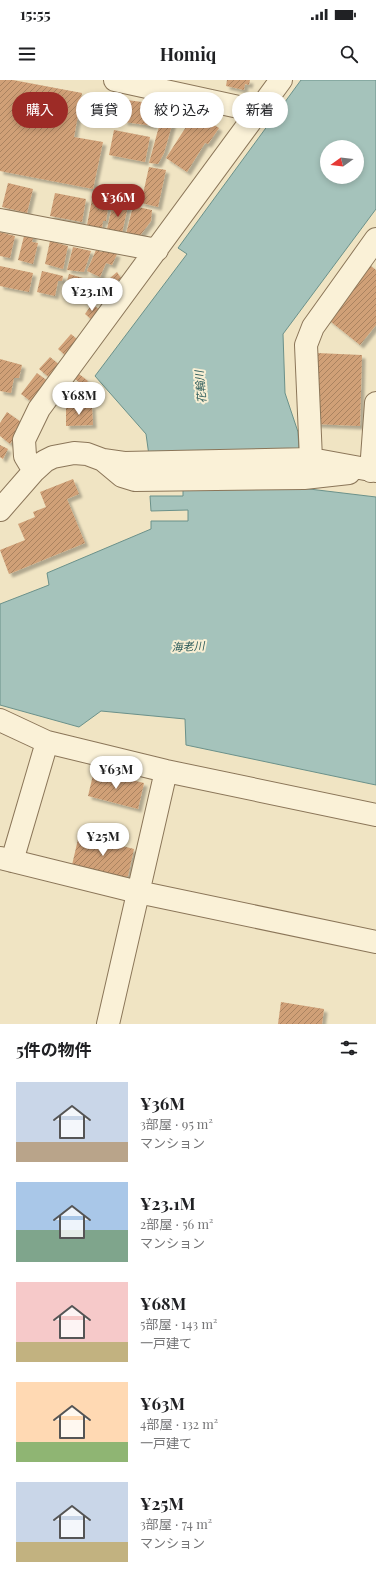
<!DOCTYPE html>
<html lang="ja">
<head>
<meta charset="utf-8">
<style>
	:root { --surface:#fff; --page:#f6f6f6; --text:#202124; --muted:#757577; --accent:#9d2b26 }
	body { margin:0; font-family:"Playfair Display","Noto Sans JP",serif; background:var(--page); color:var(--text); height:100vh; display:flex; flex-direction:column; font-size:15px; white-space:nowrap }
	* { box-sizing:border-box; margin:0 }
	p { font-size:13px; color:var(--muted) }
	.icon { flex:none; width:22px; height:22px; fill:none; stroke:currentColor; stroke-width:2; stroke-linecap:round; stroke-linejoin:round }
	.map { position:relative; height:944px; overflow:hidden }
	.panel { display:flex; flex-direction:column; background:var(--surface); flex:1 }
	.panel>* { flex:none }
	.hud { position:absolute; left:12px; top:12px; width:352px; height:36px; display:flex; gap:8px }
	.needle { width:26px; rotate:255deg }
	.tools { position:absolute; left:320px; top:60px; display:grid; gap:8px }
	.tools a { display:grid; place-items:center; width:44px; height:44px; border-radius:50%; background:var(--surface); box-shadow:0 2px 6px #0003; font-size:20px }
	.price { position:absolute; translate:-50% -34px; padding:0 9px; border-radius:14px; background:#fff; color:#222; font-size:13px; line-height:26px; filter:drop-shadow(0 1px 2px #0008) }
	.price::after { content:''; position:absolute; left:50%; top:24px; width:12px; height:9px; margin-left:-6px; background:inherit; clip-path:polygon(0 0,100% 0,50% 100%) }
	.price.on { background:var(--accent); color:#fff }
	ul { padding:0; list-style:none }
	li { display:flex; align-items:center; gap:12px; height:100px; padding:0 16px }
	li span { display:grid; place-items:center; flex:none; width:112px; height:80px; border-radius:0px; color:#555 }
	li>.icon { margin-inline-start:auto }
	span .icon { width:48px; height:48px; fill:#fffc; stroke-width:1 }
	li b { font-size:17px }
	h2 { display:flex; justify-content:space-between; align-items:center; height:48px; padding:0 16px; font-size:17px }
	.pill { padding:0 14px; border-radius:18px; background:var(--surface); box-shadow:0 2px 6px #0003; font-size:14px; line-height:36px }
	.pill.on { background:var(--accent); color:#fff }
	.status { display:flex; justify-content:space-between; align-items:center; height:28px; padding:0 20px; background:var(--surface); direction:ltr }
	.status svg { height:11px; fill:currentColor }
	header { display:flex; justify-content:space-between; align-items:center; height:52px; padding:0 16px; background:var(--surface); font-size:18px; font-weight:700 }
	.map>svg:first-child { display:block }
	.water { fill:#a5c3bb; stroke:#6b918a; fill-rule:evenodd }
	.building { fill:url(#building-hatch); filter:url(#shadow) }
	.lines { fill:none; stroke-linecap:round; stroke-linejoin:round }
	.minor-casing { stroke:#8b7659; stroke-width:24 }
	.minor { stroke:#faf1d7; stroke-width:22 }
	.labels { text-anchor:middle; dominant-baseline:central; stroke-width:4; stroke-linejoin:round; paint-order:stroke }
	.water-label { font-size:11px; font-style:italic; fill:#2c5b5a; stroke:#f7eed3 }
</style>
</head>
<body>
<div class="status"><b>15:55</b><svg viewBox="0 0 49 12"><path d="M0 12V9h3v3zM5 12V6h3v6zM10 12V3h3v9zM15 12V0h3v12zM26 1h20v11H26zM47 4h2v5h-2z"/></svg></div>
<header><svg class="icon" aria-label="menu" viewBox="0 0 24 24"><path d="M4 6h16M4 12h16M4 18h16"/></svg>Homiq<svg class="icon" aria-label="search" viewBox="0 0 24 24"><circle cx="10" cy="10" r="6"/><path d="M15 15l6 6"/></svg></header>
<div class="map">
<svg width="376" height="944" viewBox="0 0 376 944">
	<defs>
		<pattern id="building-hatch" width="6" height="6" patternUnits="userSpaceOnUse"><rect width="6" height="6" fill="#d0a077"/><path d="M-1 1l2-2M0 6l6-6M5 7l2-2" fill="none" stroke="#aa8361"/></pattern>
		<filter id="shadow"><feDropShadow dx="3.5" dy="3.5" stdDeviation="1" flood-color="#0004"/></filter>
	</defs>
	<rect width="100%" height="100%" fill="#f0e4c3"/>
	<path class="water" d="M301,0H376V129L283,254L285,313L298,352L301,408L376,417V705L186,665L185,639L101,631L79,647L0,625V524L49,505L47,493L151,449V441H188V430L151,431L150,416H183V406L151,390L146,354L95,296L187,174L178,168ZM327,67H357V97H327Z"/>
	<path class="building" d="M0,0H13L82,13L74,57L103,62L93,109L0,91Z
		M227,0H250L249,5L245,4L244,10L226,6Z
		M127,20L157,24L154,46L124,42Z
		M164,28L176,31L164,73L158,84L149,83Z
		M195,33L219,48L208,64L205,63L187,92L166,78Z
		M114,50L150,57L145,82L109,75Z
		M149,87L166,90L158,127L141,123Z
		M8,103L33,109L27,133L2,127Z
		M55,113L86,119L82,142L50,136Z
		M92,119L109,122L106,141H103L102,148L87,145Z
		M113,123L128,126L122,153L107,149Z
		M133,126L152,130L151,141L139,157L126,154Z
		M0,152L15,156L10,178L0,176Z
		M25,152L34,154L32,162L38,163L33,184L18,180Z
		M50,161L68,166L63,189L45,184Z
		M73,167L91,171L84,192L67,190Z
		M103,168L117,174L112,185L106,183L100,197L87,191L96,170L102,172Z
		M367,183L376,190V245L360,265L325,237Z
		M0,186L33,193L29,212L0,206Z
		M42,191L63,196L62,201H58L55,216L37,212Z
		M117,192L121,198L115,203L110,198Z
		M69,194L111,206L110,213L85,208L84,212L77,210L78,204L67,201Z
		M92,224L100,230L92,240L85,234Z
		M71,254L79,261L66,276L58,269Z
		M317,273L362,275L360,346L315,344Z
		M50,277L62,287L51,299L39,289Z
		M0,279L22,285L19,298H14L11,313L0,311Z
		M37,293L49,302L33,323L21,314Z
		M79,294L88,301L84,306L75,299Z
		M92,326L93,345L66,346V327Z
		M7,332L21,342L15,350L18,352L10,364L0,356V343Z
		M0,365L8,369L3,379L0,377Z
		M73,399L79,414L67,419L85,463L9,494L0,470L25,460L18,444L35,437L33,432L46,427L40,412Z
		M94,691L144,703L138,729L88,716Z
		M79,755L134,769L128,796L123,798L72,785Z
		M281,922L324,929L322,944H278Z"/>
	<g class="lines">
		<defs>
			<path id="minor" d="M115,0L257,31
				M0,140L157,170
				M311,379L306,265L313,247L376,159
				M104,381L122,396L135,400L304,398L349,393
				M34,391L25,376L24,360L39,329L281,0
				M371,391L376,323
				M0,430L34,391L45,381L53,377L74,373L87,374L103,380L124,383L311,379L376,391
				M0,640L47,662L166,691L376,735
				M0,778L138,812L376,862
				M12,781L47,662
				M108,944L166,691"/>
		</defs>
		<use href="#minor" class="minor-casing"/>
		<use href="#minor" class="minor"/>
	</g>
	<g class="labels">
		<g class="water-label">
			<text transform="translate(200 307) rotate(-95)">花輪川</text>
			<text transform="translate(188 566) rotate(-3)">海老川</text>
		</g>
	</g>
</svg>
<div class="tools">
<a><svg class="needle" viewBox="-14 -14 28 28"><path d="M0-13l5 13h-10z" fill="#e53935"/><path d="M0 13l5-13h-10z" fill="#757577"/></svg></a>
</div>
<b class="price on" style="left:118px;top:138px">¥36M</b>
<b class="price" style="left:92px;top:232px">¥23.1M</b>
<b class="price" style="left:79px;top:336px">¥68M</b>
<b class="price" style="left:116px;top:710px">¥63M</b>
<b class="price" style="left:103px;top:777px">¥25M</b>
<div class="hud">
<a class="pill on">購入</a>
<a class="pill">賃貸</a>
<a class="pill">絞り込み</a>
<a class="pill">新着</a>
</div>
</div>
<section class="panel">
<h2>5件の物件<svg class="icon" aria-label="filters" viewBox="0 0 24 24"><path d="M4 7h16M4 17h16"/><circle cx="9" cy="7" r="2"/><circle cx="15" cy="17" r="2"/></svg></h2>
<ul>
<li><span style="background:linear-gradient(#c9d6e8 75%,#b9a48a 0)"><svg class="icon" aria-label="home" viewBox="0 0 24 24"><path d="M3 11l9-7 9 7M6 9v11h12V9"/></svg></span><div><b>¥36M</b><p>3部屋 · 95 m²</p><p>マンション</p></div></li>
<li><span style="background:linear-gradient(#a9c7e8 60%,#7fa58c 0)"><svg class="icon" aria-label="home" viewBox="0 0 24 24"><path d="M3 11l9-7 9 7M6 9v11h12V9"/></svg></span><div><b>¥23.1M</b><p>2部屋 · 56 m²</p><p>マンション</p></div></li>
<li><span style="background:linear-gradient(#f6c9c9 75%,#c2b280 0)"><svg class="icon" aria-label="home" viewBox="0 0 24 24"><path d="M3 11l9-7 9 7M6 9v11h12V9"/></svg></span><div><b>¥68M</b><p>5部屋 · 143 m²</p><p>一戸建て</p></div></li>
<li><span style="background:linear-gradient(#ffd9b3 75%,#8fb573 0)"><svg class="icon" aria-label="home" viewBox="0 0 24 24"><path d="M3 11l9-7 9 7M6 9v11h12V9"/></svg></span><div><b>¥63M</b><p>4部屋 · 132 m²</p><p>一戸建て</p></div></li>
<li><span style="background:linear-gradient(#c9d6e8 75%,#c2b280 0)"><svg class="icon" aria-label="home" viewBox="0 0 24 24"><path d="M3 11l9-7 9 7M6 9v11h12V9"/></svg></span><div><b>¥25M</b><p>3部屋 · 74 m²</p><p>マンション</p></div></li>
</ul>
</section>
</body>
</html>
